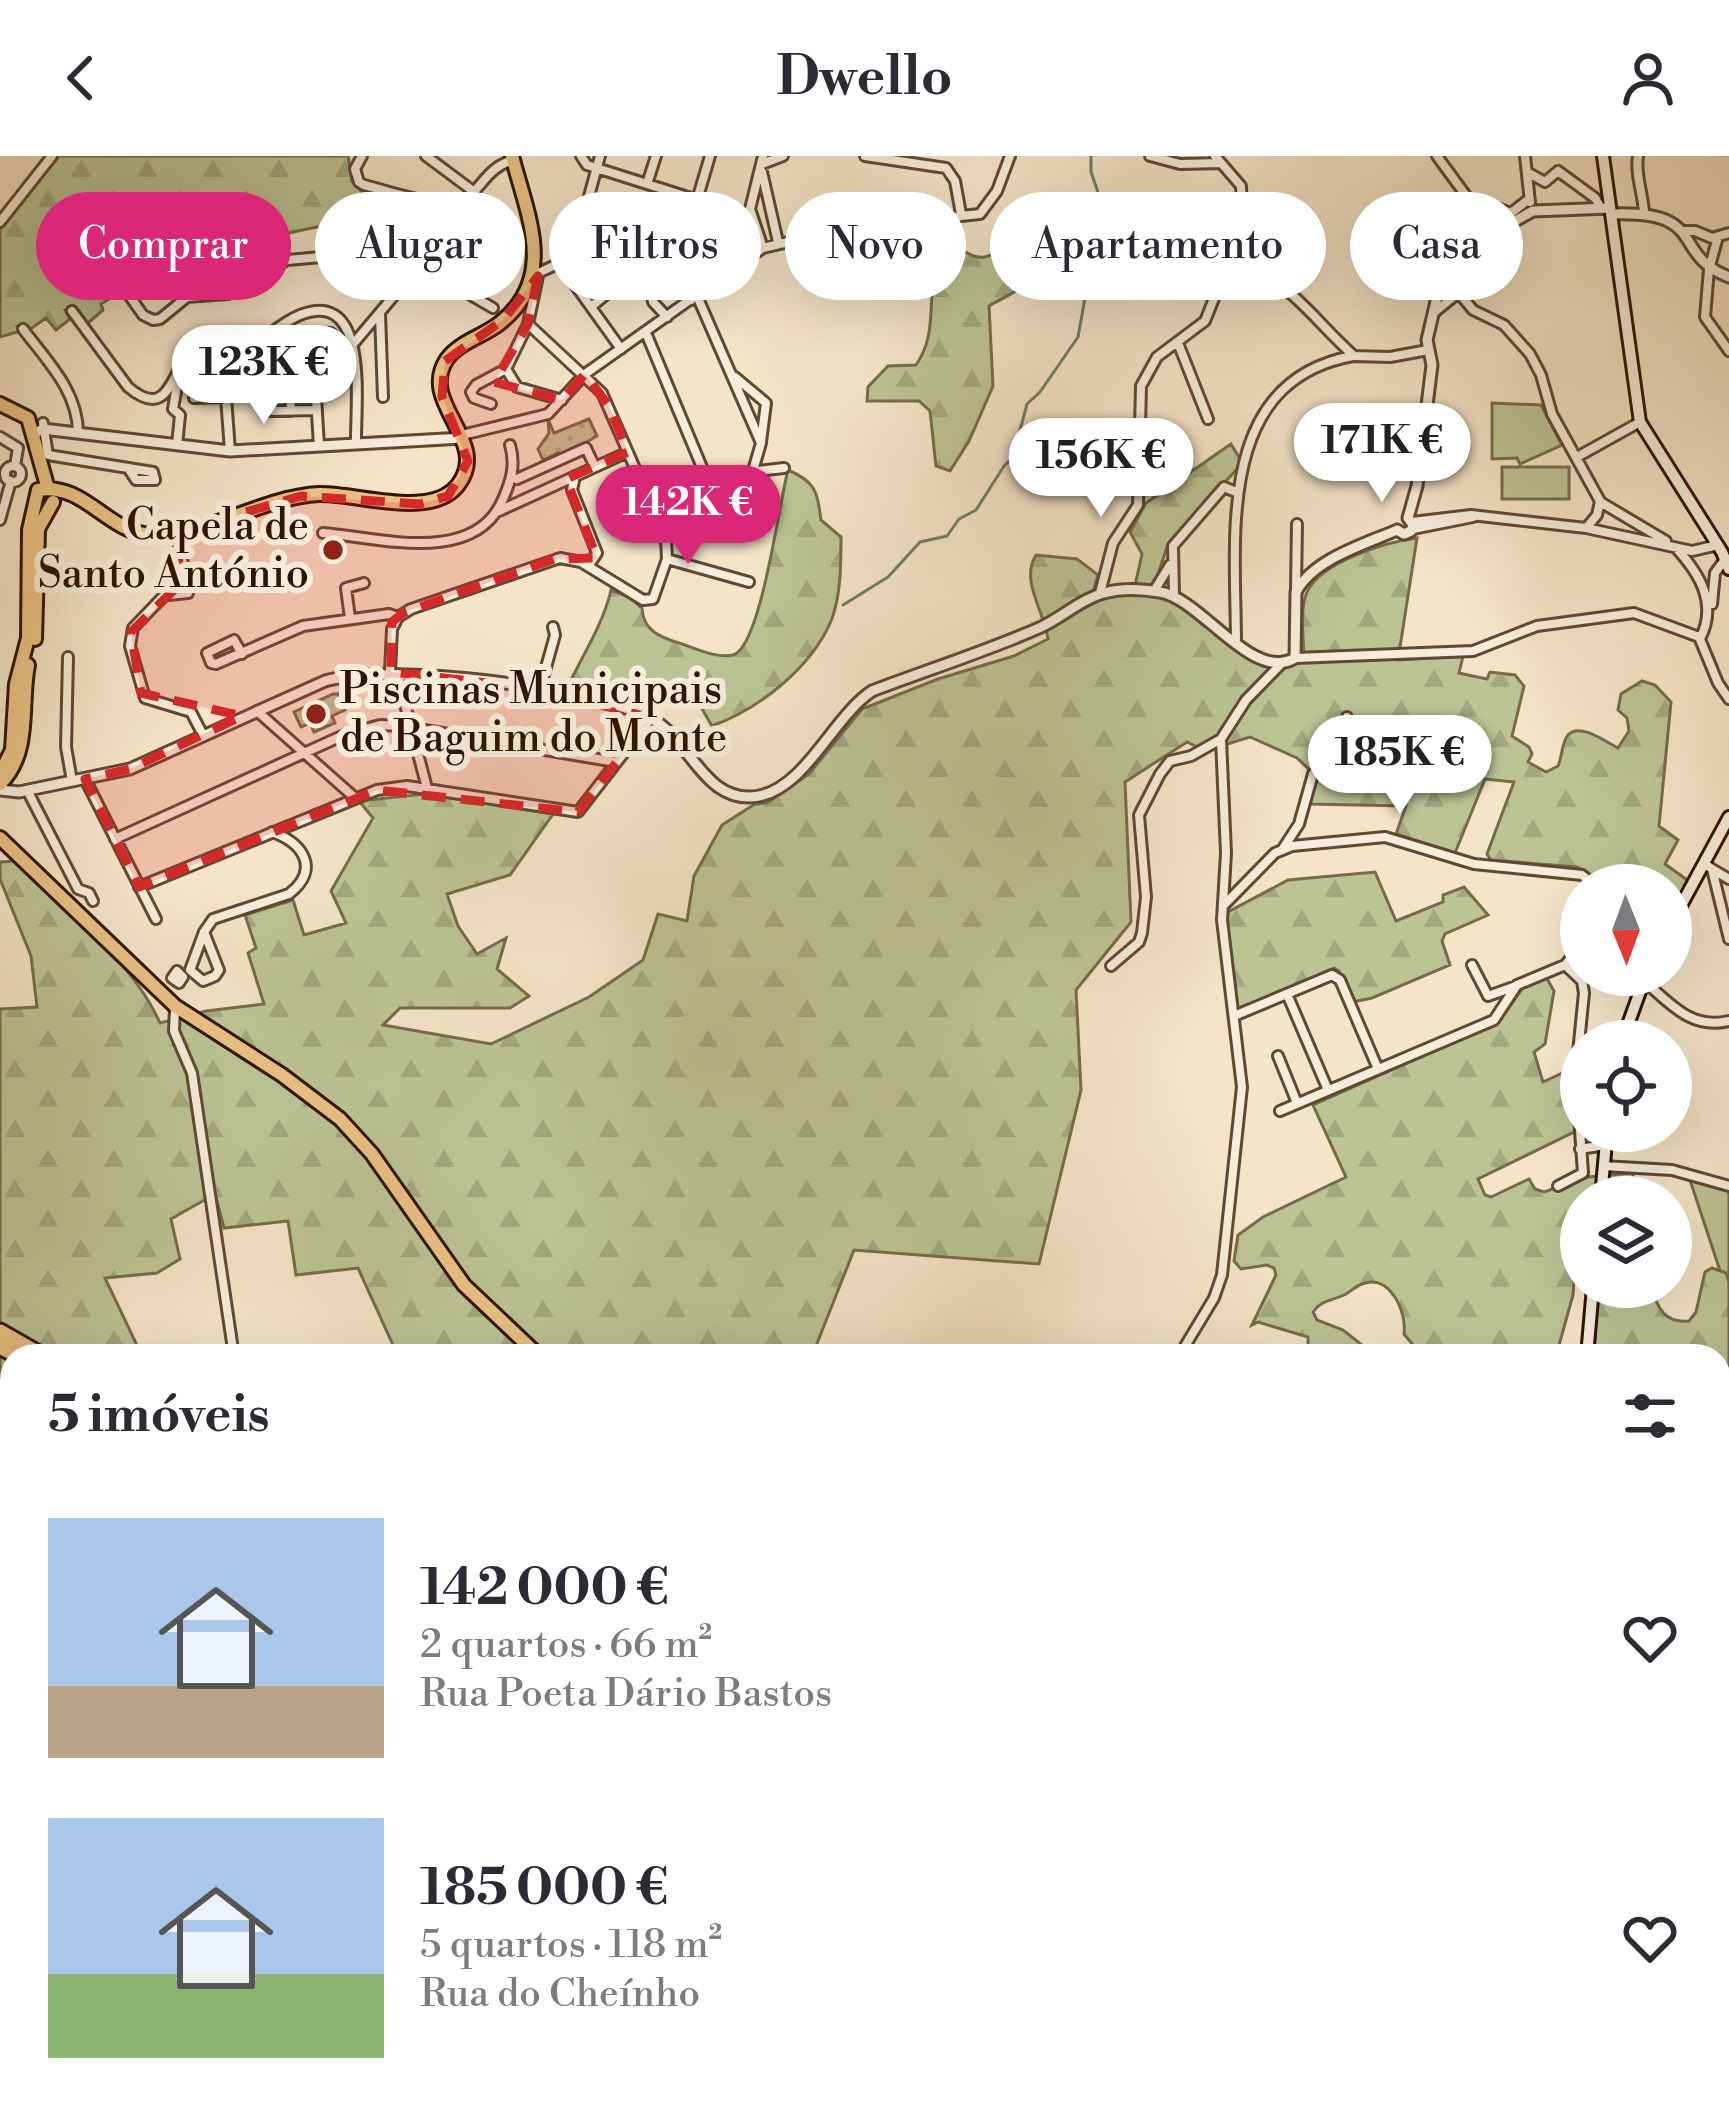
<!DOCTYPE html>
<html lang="pt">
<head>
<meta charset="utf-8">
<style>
	:root { --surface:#fff; --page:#f7f7f7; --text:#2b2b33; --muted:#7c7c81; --accent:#db2777 }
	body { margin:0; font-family:"Libre Bodoni",serif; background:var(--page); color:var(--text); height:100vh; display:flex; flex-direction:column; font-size:45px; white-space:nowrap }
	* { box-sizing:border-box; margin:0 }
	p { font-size:39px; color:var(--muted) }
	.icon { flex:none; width:66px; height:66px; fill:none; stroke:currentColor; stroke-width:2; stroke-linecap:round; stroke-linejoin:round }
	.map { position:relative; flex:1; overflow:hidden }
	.side { position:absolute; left:0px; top:1188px; width:1731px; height:768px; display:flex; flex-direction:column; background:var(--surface); border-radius:36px 36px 0 0; box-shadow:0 12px 48px #0002 }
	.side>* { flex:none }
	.top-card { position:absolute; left:36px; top:36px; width:1659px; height:108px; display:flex; gap:24px }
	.needle { width:78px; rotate:179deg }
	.fabs { position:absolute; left:1560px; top:708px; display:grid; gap:24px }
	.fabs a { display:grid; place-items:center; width:132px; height:132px; border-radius:50%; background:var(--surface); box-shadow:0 12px 48px #0002; font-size:60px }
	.price { position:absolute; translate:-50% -102px; padding:0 27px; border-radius:42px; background:#fff; color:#222; font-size:39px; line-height:78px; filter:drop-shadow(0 3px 6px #0008) }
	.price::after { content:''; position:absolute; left:50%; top:72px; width:36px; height:27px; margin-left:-18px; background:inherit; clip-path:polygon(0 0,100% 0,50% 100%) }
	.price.active { background:var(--accent); color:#fff }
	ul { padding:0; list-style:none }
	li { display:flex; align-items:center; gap:36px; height:300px; padding:0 48px }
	li span { display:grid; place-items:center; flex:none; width:336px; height:240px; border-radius:0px; color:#555 }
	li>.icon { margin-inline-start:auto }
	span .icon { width:144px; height:144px; fill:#fffc; stroke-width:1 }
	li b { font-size:51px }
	h2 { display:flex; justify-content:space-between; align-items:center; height:144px; padding:0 48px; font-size:51px }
	.chip { padding:0 42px; border-radius:54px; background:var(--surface); box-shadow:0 12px 48px #0002; font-size:42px; line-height:108px }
	.chip.active { background:var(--accent); color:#fff }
	header { display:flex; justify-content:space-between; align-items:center; height:156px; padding:0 48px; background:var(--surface); font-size:54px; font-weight:700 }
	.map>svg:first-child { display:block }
	.grass { fill:#bcc495; stroke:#766c4a; stroke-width:3 }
	.forest { fill:url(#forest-firs); stroke:#766c4a; stroke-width:3 }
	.park { fill:url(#park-dots); stroke:#766c4a; stroke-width:3 }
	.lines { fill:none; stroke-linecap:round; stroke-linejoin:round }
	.stream { stroke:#717b69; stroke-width:3 }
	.minor-casing { stroke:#604932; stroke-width:14 }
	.tertiary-casing { stroke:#604932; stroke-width:15 }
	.secondary-casing { stroke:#2f1500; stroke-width:16 }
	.primary-casing { stroke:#2f1500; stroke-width:18 }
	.motorway-casing { stroke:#2f1500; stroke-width:21 }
	.minor { stroke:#f8eddb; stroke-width:8 }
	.tertiary { stroke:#f8eddb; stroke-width:9 }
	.secondary { stroke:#f8eddb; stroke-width:10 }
	.primary { stroke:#eac284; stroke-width:12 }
	.motorway { stroke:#eac284; stroke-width:15 }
	.marked { fill:#d62828; fill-opacity:0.2; stroke:#d62828; stroke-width:9; stroke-dasharray:24 15; stroke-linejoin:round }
	.poi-dot { fill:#8f2418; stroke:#f8eddb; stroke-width:4.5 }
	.labels { text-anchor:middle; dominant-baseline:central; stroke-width:12; stroke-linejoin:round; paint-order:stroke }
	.poi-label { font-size:42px; fill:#2f1500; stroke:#f8eddb; text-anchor:end }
</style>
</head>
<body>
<header><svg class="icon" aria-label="back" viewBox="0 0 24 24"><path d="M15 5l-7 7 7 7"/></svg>Dwello<svg class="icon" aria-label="person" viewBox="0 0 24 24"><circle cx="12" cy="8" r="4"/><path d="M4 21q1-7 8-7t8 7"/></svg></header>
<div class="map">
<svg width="1729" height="1956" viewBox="0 0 1729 1956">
	<defs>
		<pattern id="forest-firs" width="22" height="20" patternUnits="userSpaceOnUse" patternTransform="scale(3)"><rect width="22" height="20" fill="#bcc495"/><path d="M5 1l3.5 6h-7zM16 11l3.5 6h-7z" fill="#a2a87f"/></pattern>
		<pattern id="park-dots" width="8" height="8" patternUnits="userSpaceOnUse" patternTransform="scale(3)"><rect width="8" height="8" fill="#bcc495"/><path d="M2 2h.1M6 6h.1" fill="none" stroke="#a2a87f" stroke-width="1.8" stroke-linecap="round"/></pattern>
	</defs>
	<rect width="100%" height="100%" fill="#f5e4c8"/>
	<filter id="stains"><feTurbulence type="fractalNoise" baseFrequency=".00167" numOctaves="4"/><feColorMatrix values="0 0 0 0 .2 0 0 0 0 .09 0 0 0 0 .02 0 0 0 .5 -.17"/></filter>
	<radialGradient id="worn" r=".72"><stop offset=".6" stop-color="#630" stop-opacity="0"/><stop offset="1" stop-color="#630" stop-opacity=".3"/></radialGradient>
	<path class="grass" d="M1492,247L1541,249L1562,289L1520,308L1517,302L1492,303Z
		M1502,311H1569V343H1502Z
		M333,538H338L345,554L332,560L335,567L314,576L310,567L301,571L294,556Z
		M1690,1024L1729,1034V1142Z
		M0,1506L12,1518V1613L0,1618Z"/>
	<path class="forest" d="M59,0H348L352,25L362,36L352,59L357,60V93L341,95L338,67C261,81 166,106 101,148L103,154L88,167L74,150L65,154L70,163L56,174L46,162L29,174L23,167L17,170L20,175L0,181V73Z
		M963,82L964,95C989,112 998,89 1021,86L1038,106L1033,108C1028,135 1010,137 989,150L993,230L969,285L950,315L936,310L930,255L919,245H867L868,231L888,210L916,209C947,164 911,124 963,82Z
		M1231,288L1240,303L1238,312L1168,388L1155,427C1192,461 1252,518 1304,504C1304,485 1299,454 1307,436C1320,406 1386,386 1417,382L1398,504L1463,500L1459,517L1487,523L1490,516L1515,519L1524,530L1512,580L1529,591L1532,598L1528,606L1546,616L1558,610C1562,602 1562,585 1568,579C1580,566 1606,586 1618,592L1629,575L1627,562L1618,554L1621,538L1642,525L1655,529L1671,546L1659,670L1678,684L1665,708L1690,726L1671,760V729H1608L1577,711L1491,704L1487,698L1514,626L1485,623L1455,697L1396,678L1406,650L1308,648L1316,620L1297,602L1250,581L1205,595L1187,586L1125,626L1131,766L1076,834L1081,934L1039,1108L854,1094L812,1200H398L358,1112L296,1119L288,1065L224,1072L215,1038L171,1063L180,1103L157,1117L105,1122L142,1200H57L0,1167V853L37,851L31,800L0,723V706L15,705C66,754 131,803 160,867L206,855L264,848L248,797L256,792L245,759L293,744L304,779L346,767L331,735L373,662L359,645L425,638L553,658L510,719L447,738L458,770L477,798L506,782L497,813L529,840L510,852H400L383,869L491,888L589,841L643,804L658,758L687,765L694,720L722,669L755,648L767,647L809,618L862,553L938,523L1014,500L1048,483C1044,455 1020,424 1036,399L1077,403L1098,419L1093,436L1104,442L1134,434L1142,398L1130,376L1146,347Z
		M788,314C816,326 817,335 821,364L841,381C841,408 841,440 831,465C811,512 759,553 712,570L688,529L646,535L644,553L567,532C582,500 603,469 611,434L629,441L642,452C643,474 659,481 679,487C695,492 717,503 733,499C761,491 779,347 788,314Z
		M1375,716L1396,765L1443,746V739L1464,731L1488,759L1445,778L1442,785L1450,809L1372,842L1353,846L1339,815L1334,812L1238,855L1227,783L1228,756L1288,724Z
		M1546,821L1554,835L1545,888L1534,896L1543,926L1573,912L1576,975L1478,1023L1485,1039L1491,1041L1529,1023L1535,1033L1544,1036L1588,1021L1632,1017L1641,1041H1581V1077L1577,1082L1573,1139L1556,1200H1422L1404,1178C1407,1156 1390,1117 1362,1128C1356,1130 1351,1135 1346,1138C1332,1145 1321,1144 1313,1156L1317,1164L1343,1174L1376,1200H1308V1181L1258,1166L1252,1169L1276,1119L1274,1112L1267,1109L1241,1113L1234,1105L1238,1079L1263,1061L1346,1021L1313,949L1499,866L1524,830Z
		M1712,1112L1726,1117L1729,1126V1318H1719V1200H1594L1598,1131H1652C1656,1151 1666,1168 1689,1165L1696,1156L1705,1116Z
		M0,1200L12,1208V1366H0Z
		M0,1383L12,1385V1518L0,1506Z
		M1729,1391V1461L1719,1464V1397Z
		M12,1613V1944H807L812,1956H0V1618Z"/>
	<path class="park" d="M548,263L554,277L589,263L597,280L561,301L558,297L543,304L538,293L549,277Z"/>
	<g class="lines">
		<path class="stream" d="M843,449L888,421L920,386L947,380L959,363L976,354L1004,310L1023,292L1016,289L1027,248L1040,236L1078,181L1102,48L1091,16V0
			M926,1944L927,1956"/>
		<defs>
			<path id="minor" d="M362,0L355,13L359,26L364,29C384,34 450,56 464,45C483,30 488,11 513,4
				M426,0L473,35
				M581,0L587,9L751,61
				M865,0L946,12L955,25L961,58
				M1150,0L1180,8L1221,7
				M1215,0L1241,30L1245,108
				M1437,0L1467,41L1469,81
				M1525,0L1530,46
				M1638,0C1635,19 1643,37 1644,57
				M762,8L783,0
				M1558,15L1595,42L1601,52
				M762,16L778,86
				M1527,16L1545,26L1558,15
				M647,28L656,0
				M1467,41L1511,57L1529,43
				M697,44L710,0
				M458,49L476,106
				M0,66L52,0
				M1685,75H1695L1712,82L1729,77
				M1718,81L1709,113L1705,161L1729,195
				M763,92L750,53L763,0
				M410 110a7 7 0 1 1 14 0a7 7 0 1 1-14 0Z
				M560,108L621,193
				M424,112L493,152
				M534,119L566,104L574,95L600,0
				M538,120L528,168L506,213L517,231L562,244
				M651,129L658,123L671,78L690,82L693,89L681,128L691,144
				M126,135L143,159L153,164L160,163L187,141L228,138L287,104L402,94L414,104
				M1459,137L1473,154L1504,169L1530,198L1541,219L1552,258L1600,345L1597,359L1587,371
				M697,140L761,287L739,363
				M592,150C609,137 627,116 649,126L653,146L667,161
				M72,155L128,231C167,264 170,221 188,200C204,197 220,203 235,198C260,190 277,168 300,159C371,131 355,250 356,288
				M1436,155L1463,133L1495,76
				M380,158L383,241
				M283,171L293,176L331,177L343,191
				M23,173C47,205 78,235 78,277
				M646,177L706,321L699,349L695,351
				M354,187L414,116
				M1178,187L1208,263
				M314,208L319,290
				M237,218L263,217
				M735,221L766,247L761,286
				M177,230L173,253L180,259L177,289
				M194,242L226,241L230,295
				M491,248L474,242L471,236L476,229L506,213
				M291,255L289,211H263L265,255L317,254
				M43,267L48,299L153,316L155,324H136L128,312
				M462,279L548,258L585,218L763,92L847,72L980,58L997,35L1010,0
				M0,281L18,292L15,310
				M1577,301L1640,266
				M5 318a8 8 0 1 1 16 0a8 8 0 1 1-16 0Z
				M575,320L572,334L597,397L589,409
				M517,323L586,292L595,311
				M643,328L784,312
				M1602,347L1666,385
				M499,355L628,296
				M0,364L11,325
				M1412,366L1471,359L1586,372L1692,395L1718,389
				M1413,373L1473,361
				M323,377C376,381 475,411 503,343C511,325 516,309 510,289
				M177,378L183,408L180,423L133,472L130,490L145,542L191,556L203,579
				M1676,392C1700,418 1718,448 1700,483
				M667,403L749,426
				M1296,433L1297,368
				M1154,435L1170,409
				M1100,437L1113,387L1138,349L1141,230L1157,201L1205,165L1225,115L1245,108C1298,134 1313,163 1354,200L1390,201L1428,194
				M169,439L188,437L189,427L182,418
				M1174,439L1173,390L1224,331L1236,336
				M1712,448L1715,417L1726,402
				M350,462L346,432L364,427
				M1236,488C1236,383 1214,225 1353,200
				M242,498L234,484L207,497L211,507L216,508L303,470L389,458L398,461L411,453L560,402L581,406L643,444L653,443L667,403L666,383L602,237L528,168
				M68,501L66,591L72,625
				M1295,502L1473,495L1537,470L1634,457L1699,481L1718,527L1729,543
				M390,516L392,473L398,461
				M397,518L427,632
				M540,533L555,479L553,471
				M257,555L354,641
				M85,623L156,763
				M27,634L78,733L89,737L93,745
				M115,683L346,578L380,569L401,570L616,606
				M1282,694L1299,668L1313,618L1338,596L1347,561
				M1704,707L1712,713L1729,783
				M1712,713L1729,723
				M139,731L377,634L407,630L578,656L651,562
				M1581,739L1569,762L1581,817
				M1225,748L1275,697L1292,690L1385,681L1474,708L1582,719L1594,729
				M204,776L219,814L215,820L203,825L190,814L204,776L213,763L289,738C321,713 303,687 272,676
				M1575,797L1565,809L1582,825
				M1472,809L1488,840L1516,830
				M1111,810L1139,786L1142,777L1146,741L1139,659L1160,618L1170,605L1191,600L1221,583L1246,544L1282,507
				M177,815L183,821L179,827L172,822Z
				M1644,825C1671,848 1691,874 1729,865
				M1287,838L1328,934
				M175,852L174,875L192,917L234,1200
				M1234,860L1332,819L1340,824L1378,913
				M1278,900L1297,947
				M1280,955L1494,864L1517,829L1565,809
				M1580,993L1605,989
				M1603,1010L1672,1014L1729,1030
				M1558,1030L1583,1017L1576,917L1584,837L1581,819
				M1179,1200L1214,1142L1222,1119L1242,931L1222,764L1226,697L1221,583
				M1719,1474L1729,1470
				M1719,1510L1729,1553
				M858,1944L861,1956
				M1157,1944L1158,1956
				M1344,1944L1347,1956
				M1502,1944L1503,1956
				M1651,1944L1653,1956
				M1659,1944L1662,1956"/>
			<path id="tertiary" d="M1611,58C1710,54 1669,98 1729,121
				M33,278L43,273L230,295L463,282
				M1408,362L1417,330L1432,209L1427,184L1444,111L1469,81L1495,76L1533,55L1610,52
				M1397,374L1404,378L1411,375L1413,369L1408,362
				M0,634L19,636L130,613L325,525C389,507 593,531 652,563C691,584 705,650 759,640C806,631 833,561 872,535C927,514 984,496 1039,472C1060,463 1081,443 1104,437C1121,432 1142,433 1160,436C1202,443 1252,527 1295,502L1296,436C1313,403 1365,388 1397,374"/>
			<path id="secondary" d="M1603,0L1640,266L1722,396L1729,413
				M1671,768L1729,661
				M1622,885L1646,819
				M1601,1041L1607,975
				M1587,1200L1593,1131
				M1719,1672L1729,1707
				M1719,1705L1729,1734"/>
			<path id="primary" d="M0,248L28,262L48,333
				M35,483L38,373L53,346
				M0,618L12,594L16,528L28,482L29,374L38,334C85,326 107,377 152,379C206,381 261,341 319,338C358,337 431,364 458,329C492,285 417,247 447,203C459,186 484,180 500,167C558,121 527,59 512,0
				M0,628C32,596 20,550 28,509
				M0,682L175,850L282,919L340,963L372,998L464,1129L539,1200
				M1719,1764L1729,1757
				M1719,1790L1729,1796"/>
			<path id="motorway" d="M0,1176L42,1200
				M0,1190L19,1200
				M1719,1335H1729"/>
		</defs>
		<use href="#minor" class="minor-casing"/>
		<use href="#tertiary" class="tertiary-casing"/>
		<use href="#secondary" class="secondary-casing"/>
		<use href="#primary" class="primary-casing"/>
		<use href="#motorway" class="motorway-casing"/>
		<use href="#minor" class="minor"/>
		<use href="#tertiary" class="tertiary"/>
		<use href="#secondary" class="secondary"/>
		<use href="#primary" class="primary"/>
		<use href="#motorway" class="motorway"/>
	</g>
	<path class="marked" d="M538,120L528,168L494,226L562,244L585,218L609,250L628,296L566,323L597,402L554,403L403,457L392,466L391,516L540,533L651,562L578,656L377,634L139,731L85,623L130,613L242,560L141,537L131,476L180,428L177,376L301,340L420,348L448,340L468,305L442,241L445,205L503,164Z"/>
	<g class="poi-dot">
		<circle cx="333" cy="394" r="12"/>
		<circle cx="316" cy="558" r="12"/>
	</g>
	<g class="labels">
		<g class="poi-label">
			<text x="309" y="370">Capela de<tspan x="309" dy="48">Santo António</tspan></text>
			<text x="340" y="534" text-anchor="start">Piscinas Municipais<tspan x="340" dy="48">de Baguim do Monte</tspan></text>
		</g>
	</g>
	<rect width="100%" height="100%" filter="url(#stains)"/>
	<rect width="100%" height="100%" fill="url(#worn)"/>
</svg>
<div class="fabs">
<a><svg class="needle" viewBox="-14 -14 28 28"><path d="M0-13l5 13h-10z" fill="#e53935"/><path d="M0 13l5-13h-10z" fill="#7c7c81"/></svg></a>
<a><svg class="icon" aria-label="locate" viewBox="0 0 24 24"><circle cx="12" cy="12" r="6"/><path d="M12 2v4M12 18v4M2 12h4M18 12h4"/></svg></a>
<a><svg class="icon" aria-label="layers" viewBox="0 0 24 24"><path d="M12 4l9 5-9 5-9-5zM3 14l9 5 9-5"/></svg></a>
</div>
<b class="price" style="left:264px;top:271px">123K €</b>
<b class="price" style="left:1382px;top:349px">171K €</b>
<b class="price" style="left:1101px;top:364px">156K €</b>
<b class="price active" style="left:688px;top:411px">142K €</b>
<b class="price" style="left:1400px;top:661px">185K €</b>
<div class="top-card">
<a class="chip active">Comprar</a>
<a class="chip">Alugar</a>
<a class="chip">Filtros</a>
<a class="chip">Novo</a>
<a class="chip">Apartamento</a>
<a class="chip">Casa</a>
</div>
<section class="side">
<h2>5 imóveis<svg class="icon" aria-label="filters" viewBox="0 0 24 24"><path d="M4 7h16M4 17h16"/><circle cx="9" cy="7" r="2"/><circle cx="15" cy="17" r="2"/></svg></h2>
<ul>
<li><span style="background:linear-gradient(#a9c7e8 70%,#b9a48a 0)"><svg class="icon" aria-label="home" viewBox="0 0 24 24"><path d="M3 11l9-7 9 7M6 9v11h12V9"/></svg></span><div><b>142 000 €</b><p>2 quartos · 66 m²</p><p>Rua Poeta Dário Bastos</p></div><svg class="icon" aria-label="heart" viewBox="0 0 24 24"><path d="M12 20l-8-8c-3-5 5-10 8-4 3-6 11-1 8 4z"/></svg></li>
<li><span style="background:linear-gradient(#a9c7e8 65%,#8fb573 0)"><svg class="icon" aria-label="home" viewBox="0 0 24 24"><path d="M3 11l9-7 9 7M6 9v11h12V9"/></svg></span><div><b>185 000 €</b><p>5 quartos · 118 m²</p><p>Rua do Cheínho</p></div><svg class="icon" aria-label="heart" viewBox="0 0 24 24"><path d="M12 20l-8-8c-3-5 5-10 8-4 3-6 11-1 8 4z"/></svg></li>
</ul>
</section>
</div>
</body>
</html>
